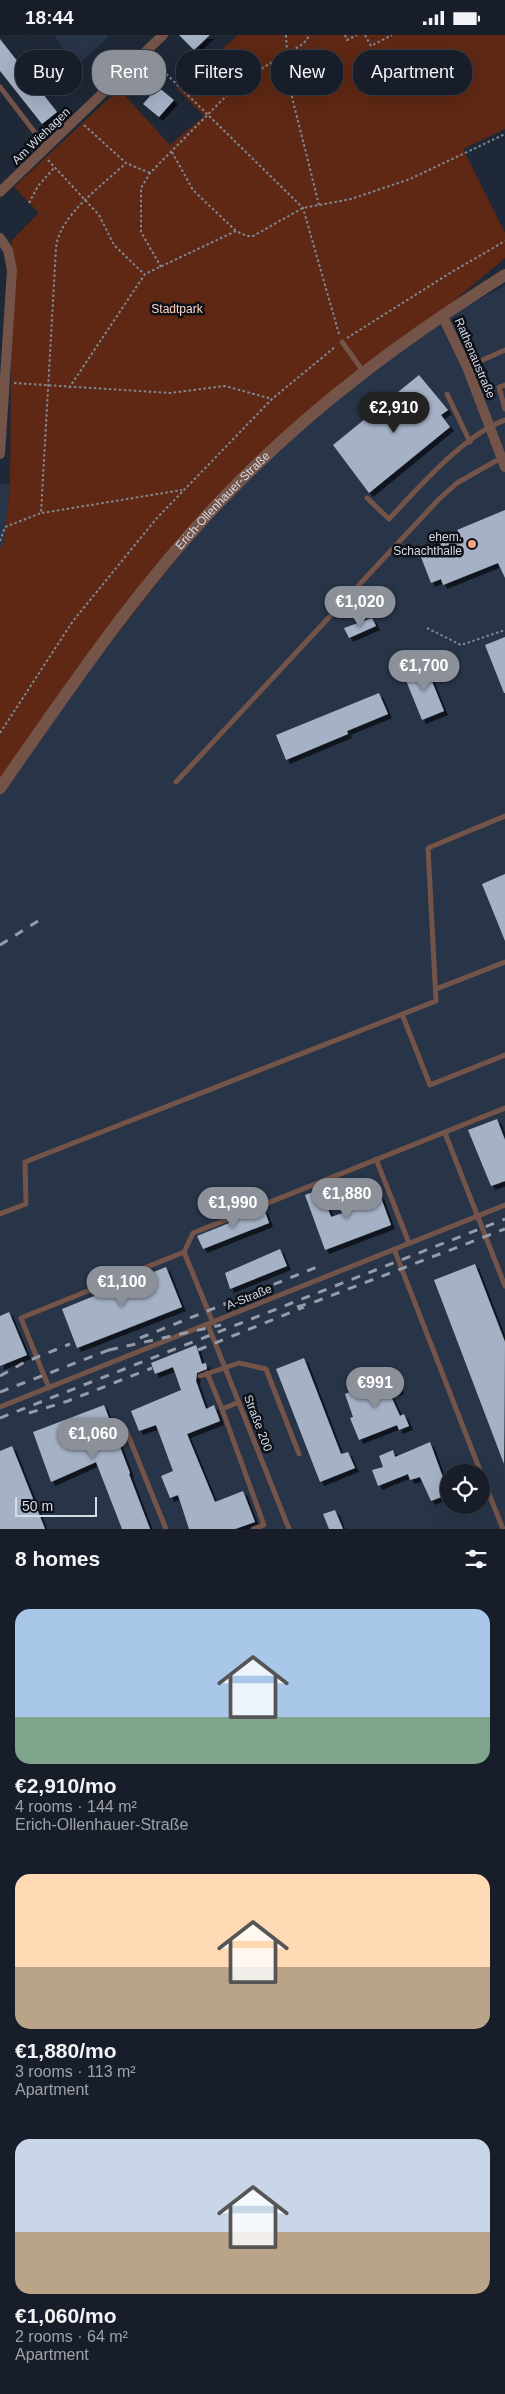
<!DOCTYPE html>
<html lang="en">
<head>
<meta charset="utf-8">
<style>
	:root { --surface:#171e29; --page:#242b35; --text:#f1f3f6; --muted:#9ea2a8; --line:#363c46; --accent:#8c9099 }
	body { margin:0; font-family:Helvetica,sans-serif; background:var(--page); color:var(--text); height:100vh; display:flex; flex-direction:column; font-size:19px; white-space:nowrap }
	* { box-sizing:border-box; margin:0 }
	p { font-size:16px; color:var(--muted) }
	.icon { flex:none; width:28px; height:28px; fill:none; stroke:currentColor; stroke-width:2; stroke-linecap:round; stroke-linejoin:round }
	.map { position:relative; height:1494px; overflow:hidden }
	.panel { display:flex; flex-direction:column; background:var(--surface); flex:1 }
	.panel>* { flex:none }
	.banner { position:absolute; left:15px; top:15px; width:475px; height:45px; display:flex; gap:10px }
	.fabs { position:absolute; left:440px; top:1429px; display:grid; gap:10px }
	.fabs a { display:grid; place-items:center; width:50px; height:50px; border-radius:50%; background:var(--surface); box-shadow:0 5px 20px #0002,0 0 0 1px var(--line); font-size:25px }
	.scale { position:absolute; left:15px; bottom:12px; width:82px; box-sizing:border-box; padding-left:5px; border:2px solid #d6dce6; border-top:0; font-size:14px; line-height:18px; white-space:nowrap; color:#d6dce6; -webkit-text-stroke:4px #0d1117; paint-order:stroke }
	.price { position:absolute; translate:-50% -42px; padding:0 11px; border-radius:18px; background:var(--accent); color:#fff; font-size:16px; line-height:32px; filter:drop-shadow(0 1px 2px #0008) }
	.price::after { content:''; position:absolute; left:50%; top:30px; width:15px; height:11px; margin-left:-8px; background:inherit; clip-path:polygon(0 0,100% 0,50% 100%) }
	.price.current { background:#222; color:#fff }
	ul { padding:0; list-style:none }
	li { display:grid; align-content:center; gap:10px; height:265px; padding:0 15px }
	li span { display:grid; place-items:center; height:155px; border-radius:15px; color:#555 }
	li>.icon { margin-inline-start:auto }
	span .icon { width:90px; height:90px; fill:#fffc; stroke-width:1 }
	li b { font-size:21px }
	h2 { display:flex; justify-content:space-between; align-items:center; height:60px; padding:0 15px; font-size:21px }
	.chip { padding:0 18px; border-radius:20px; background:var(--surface); box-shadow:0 5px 20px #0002,0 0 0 1px var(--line); font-size:18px; line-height:45px }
	.chip.current { background:var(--accent); color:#fff }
	.status { display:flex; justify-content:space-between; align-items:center; height:35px; padding:0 25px; background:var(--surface); direction:ltr }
	.status svg { height:14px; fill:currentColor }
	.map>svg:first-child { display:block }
	.built { fill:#283448; fill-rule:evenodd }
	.green { fill:#5e2814 }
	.building { fill:#a5b1c5; filter:url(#shadow) }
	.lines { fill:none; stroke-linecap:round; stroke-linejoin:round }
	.path { stroke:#818894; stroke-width:2; stroke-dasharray:2.5 2.5; stroke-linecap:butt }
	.service { stroke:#745449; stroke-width:5 }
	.minor { stroke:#745449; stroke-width:10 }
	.tertiary { stroke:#745449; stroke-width:12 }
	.rail { stroke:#969da8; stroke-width:3; stroke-dasharray:9 9; stroke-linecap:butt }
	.poi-dot { fill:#f39f82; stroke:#0d1117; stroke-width:2 }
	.labels { text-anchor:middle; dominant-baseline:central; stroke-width:5; stroke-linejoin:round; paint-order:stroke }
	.street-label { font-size:12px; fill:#d6dce6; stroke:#0d1117 }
	.park-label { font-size:12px; fill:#fad0c1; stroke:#0d1117 }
	.poi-label { font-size:12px; fill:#d6dce6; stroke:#0d1117; text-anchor:end }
</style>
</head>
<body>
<div class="status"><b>18:44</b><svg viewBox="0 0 49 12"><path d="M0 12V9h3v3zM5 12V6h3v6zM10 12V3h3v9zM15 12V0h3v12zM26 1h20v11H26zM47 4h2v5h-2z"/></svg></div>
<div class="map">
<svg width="505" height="1494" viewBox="0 0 505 1494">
	<defs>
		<filter id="shadow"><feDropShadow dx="4" dy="4" stdDeviation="0" flood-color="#0009"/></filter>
	</defs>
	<rect width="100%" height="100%" fill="#1f2837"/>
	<path class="built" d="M54,0H108L107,4L76,31Z
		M505,250V1494H0V748L135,565L315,373L454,279ZM449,1438H481V1470H449Z
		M0,449L10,450L4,506L0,514Z"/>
	<path class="green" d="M238,0H505V94L463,114L505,198V223L231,454L0,748V514L4,506L10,450L12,205L39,178L14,152L119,54L170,110L204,81L176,53Z"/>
	<path class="building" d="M179,0H210L194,15Z
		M0,4L57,77L42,89L0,36Z
		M56,19L70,36L58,45L44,27Z
		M158,52L174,65L159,82L143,69Z
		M419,340L448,375L441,380L450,392L369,458L333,410Z
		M505,475V543L498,528L443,550L441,544L431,548L419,517L460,500L457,495Z
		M372,583L376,591L349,603L344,593Z
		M505,602V658H504L485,610Z
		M425,629L444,676L422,685L403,638Z
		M379,658L388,679L347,696L348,699L286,725L276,700Z
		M505,839V906L482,849Z
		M497,1084L505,1105V1146L491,1151L468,1095Z
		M321,1154L331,1182L351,1175L350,1171L380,1160L391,1190L325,1215L305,1160Z
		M264,1174L269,1188L203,1214L197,1201Z
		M280,1214L287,1231L230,1254L225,1238Z
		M475,1229L505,1307L504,1429L434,1245Z
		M166,1232L182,1272L77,1313L62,1274Z
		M9,1277L27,1320L0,1331V1281Z
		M196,1310L202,1329L206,1328L207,1334L197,1338L196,1346L206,1374L214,1370L220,1386L187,1399L215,1467L243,1456L255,1487L235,1494H189L178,1460L170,1463L161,1441L173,1436L156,1390L139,1396L131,1376L181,1355L173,1332L155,1339L151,1328Z
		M304,1323L341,1419L348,1417L355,1433L320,1447L276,1334Z
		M375,1346L378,1352L396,1346L400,1355L390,1359L400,1381L404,1379L409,1391L399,1395L397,1390L359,1405L350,1383L353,1382L345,1359Z
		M104,1370L130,1438L129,1439L150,1494H122L96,1427L51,1447L33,1397Z
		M430,1407L449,1459L431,1466L420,1442L410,1445L408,1439L378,1451L372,1435L383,1432L379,1421L393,1415L395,1422Z
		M12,1411L45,1494H0V1416Z
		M335,1475L343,1494H329L323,1479Z"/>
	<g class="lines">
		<path class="path" d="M286,0L287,18
			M345,0L347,5L357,0
			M365,0L371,11L392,0
			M282,22L319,170
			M152,25L303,173L339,299
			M84,90L126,128L150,138
			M172,117L193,155L236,196
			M48,125L99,180L114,210L144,239
			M29,168L38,151L54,133
			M161,232L141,197V153L150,138L242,45L303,9L310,0
			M347,303L450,238L505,206
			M14,348L170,358L225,351L272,364
			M69,353L145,239L236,196L247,201H253L303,173L351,164L410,144L505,99
			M42,478L182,455
			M0,506L5,492L41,478L56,213C59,180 103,150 126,128
			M427,593L461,610L505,595
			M0,698L73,586L156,484L272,364L335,312"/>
		<path class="service" d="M0,52L46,112
			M342,307L363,336
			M467,332L505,315
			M505,350L499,352L505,374
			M447,359L470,407
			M367,463L389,484C417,454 466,398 505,385
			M176,747L438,465L457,448L501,423
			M436,954L505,927
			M402,979L430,1050L505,1020
			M445,1098L505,1251
			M376,1124L409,1208
			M0,1179L26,1169L25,1127L436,966L428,813L505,781
			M394,1214L481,1438
			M184,1217L213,1288
			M208,1290L289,1494
			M207,1338L222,1374L239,1367
			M200,1341L239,1328L266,1334L299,1419
			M49,1353L21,1283L184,1217L193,1198L505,1073
			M0,1372L505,1170
			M222,1374L264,1490L253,1494
			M126,1395L166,1494
			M481,1439L503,1494"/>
		<path class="minor" d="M0,157L163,0
			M0,203L8,215L12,235L0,419
			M442,280L467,332L505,432"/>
		<path class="tertiary" id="s1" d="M0,753C72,650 143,544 232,454C315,369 405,303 505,240"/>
		<path class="rail" d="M0,910L38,886
			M297,1272L317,1266L505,1194
			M140,1303L317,1232
			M109,1315L221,1290
			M198,1315L304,1272
			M0,1341L25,1327L70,1309
			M0,1357L114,1313
			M29,1378L68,1366L152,1333
			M0,1383L505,1184"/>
	</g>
	<circle class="poi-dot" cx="472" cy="509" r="5"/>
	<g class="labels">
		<g class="street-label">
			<text transform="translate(41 101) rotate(-44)">Am Wiehagen</text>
			<text transform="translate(475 323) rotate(67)">Rathenaustraße</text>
			<text stroke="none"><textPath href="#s1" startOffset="364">Erich-Ollenhauer-Straße</textPath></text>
			<text transform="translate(249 1262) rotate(-22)">A-Straße</text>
			<text transform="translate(258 1388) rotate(69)">Straße 200</text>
		</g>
		<g class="park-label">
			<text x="177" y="274">Stadtpark</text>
		</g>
		<g class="poi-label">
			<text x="462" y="502">ehem.<tspan x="462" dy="14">Schachthalle</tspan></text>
		</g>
	</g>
</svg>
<div class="fabs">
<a><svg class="icon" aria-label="locate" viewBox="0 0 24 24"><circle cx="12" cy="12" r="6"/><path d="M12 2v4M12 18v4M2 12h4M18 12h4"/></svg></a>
</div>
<div class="scale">50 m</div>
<b class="price current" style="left:394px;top:399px">€2,910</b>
<b class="price" style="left:360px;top:593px">€1,020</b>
<b class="price" style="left:424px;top:657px">€1,700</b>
<b class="price" style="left:347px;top:1185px">€1,880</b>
<b class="price" style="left:233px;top:1194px">€1,990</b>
<b class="price" style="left:122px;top:1273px">€1,100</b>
<b class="price" style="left:375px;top:1374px">€991</b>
<b class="price" style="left:93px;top:1425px">€1,060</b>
<div class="banner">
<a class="chip">Buy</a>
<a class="chip current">Rent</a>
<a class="chip">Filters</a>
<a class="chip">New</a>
<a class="chip">Apartment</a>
</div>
</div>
<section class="panel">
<h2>8 homes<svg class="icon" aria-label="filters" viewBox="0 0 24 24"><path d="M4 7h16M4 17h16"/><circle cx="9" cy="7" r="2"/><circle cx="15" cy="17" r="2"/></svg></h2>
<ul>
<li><span style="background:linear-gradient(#a9c7e8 70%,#7fa58c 0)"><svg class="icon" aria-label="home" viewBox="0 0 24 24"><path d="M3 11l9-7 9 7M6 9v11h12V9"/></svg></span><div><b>€2,910/mo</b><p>4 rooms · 144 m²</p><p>Erich-Ollenhauer-Straße</p></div></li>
<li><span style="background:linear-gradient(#ffd9b3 60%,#b9a48a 0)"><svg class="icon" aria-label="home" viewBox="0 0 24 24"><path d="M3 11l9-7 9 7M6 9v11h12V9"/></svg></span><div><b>€1,880/mo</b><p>3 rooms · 113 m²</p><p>Apartment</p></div></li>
<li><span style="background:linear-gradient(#c9d6e8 60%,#b9a48a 0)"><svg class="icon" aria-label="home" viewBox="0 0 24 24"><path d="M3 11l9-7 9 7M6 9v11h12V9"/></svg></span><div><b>€1,060/mo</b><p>2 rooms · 64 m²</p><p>Apartment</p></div></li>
</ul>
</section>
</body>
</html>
